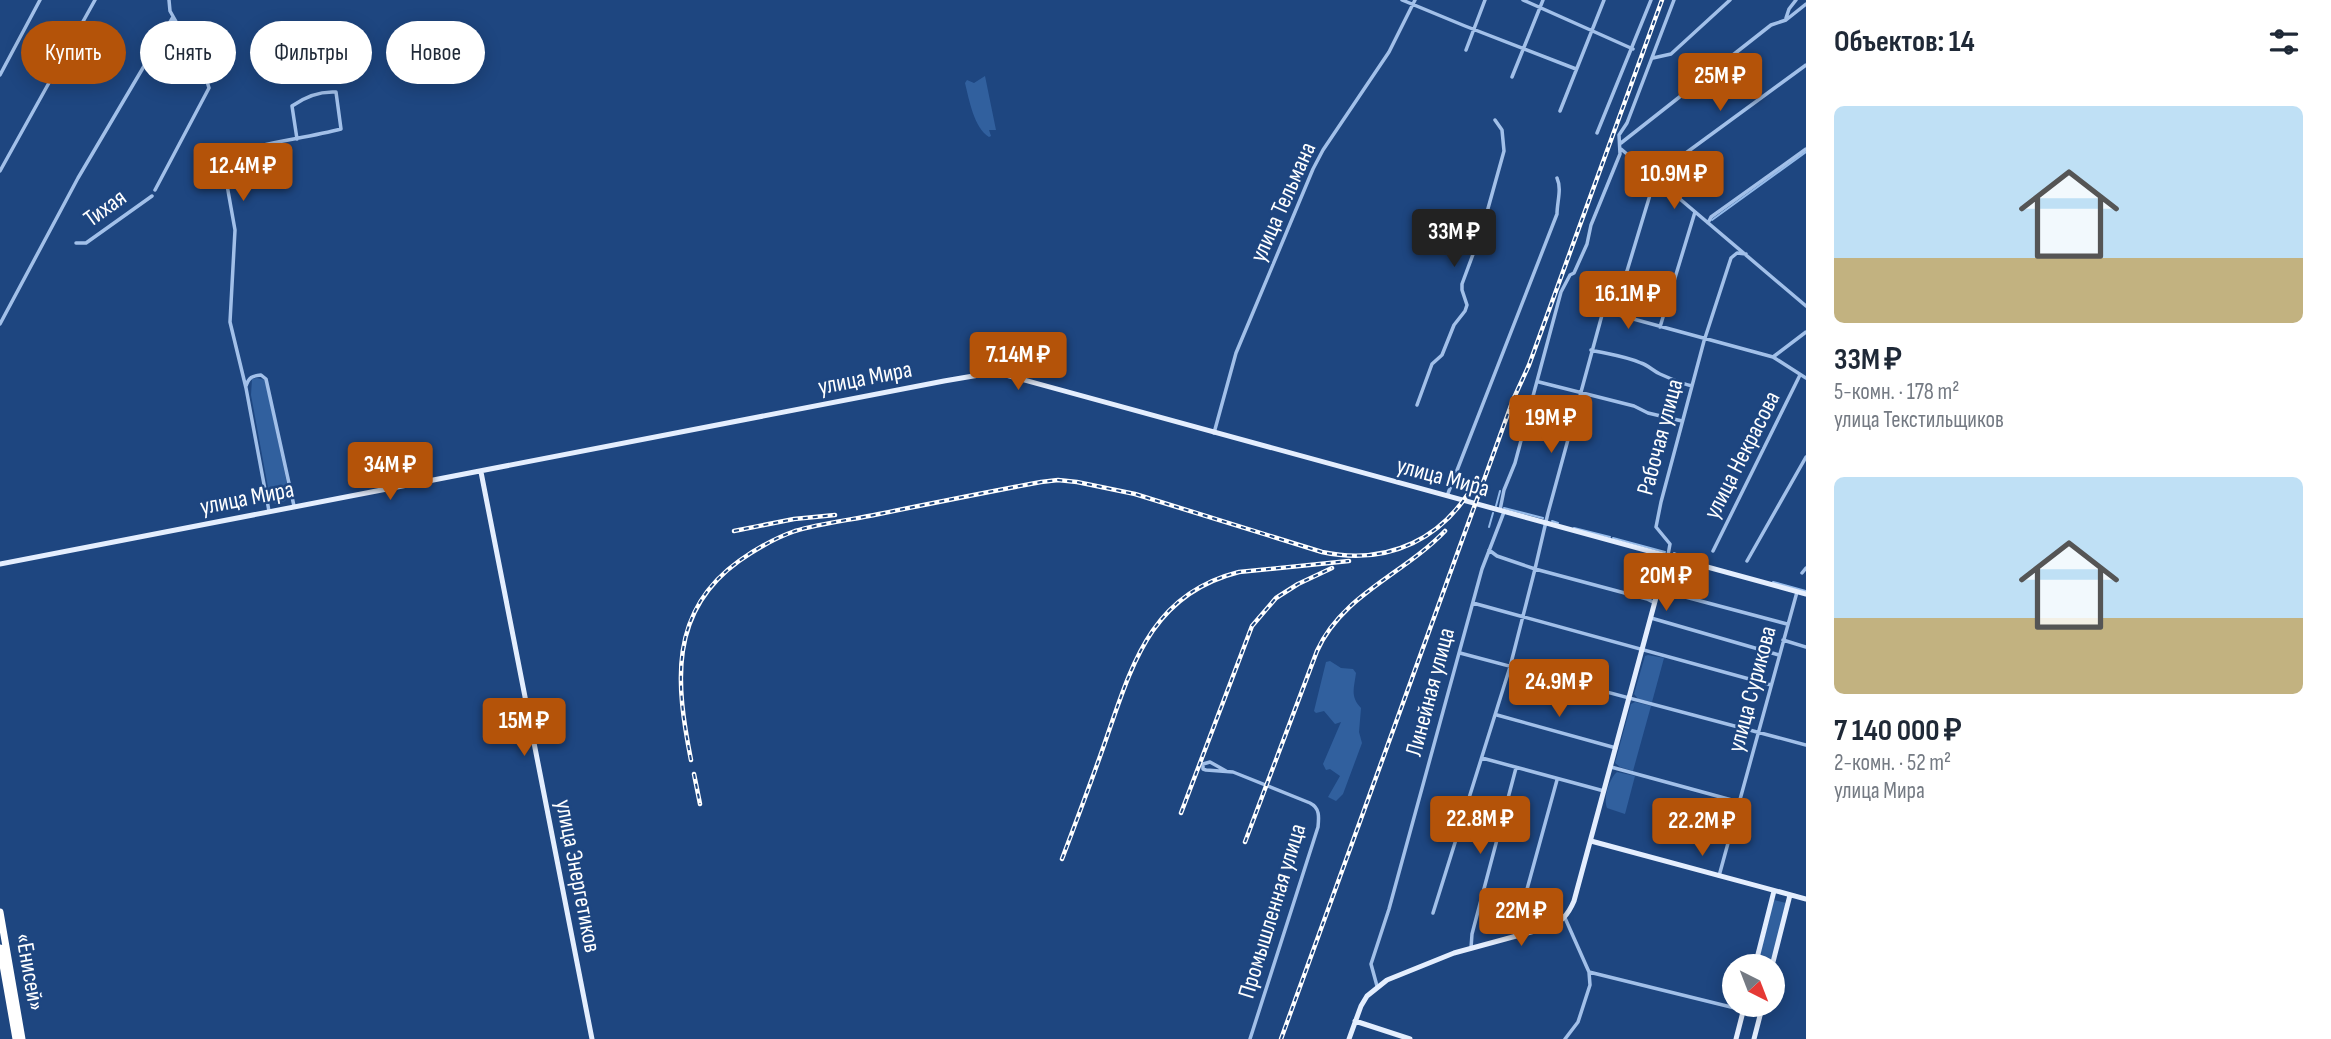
<!DOCTYPE html>
<html lang="ru">
<head>
<meta charset="utf-8">
<style>
	:root { --surface:#fff; --page:#f2f2f3; --text:#1f2937; --muted:#747a83; --accent:#b45309 }
	body { margin:0; font-family:"Sofia Sans Condensed",sans-serif; background:var(--page); color:var(--text); height:100vh; display:flex; flex-direction:column; font-size:26px; white-space:nowrap }
	* { box-sizing:border-box; margin:0 }
	p { font-size:23px; color:var(--muted) }
	.icon { flex:none; width:38px; height:38px; fill:none; stroke:currentColor; stroke-width:2; stroke-linecap:round; stroke-linejoin:round }
	.map { position:relative; flex:1; overflow:hidden }
	.sheet { display:flex; flex-direction:column; background:var(--surface); width:525px }
	.sheet>* { flex:none }
	.banner { position:absolute; left:21px; top:21px; width:665px; height:63px; display:flex; gap:14px }
	.needle { width:46px; rotate:138deg }
	.tools { position:absolute; left:1722px; top:954px; display:grid; gap:14px }
	.tools a { display:grid; place-items:center; width:63px; height:63px; border-radius:50%; background:var(--surface); box-shadow:0 4px 18px #0003; font-size:35px }
	.price { position:absolute; translate:-50% -60px; padding:0 16px; border-radius:7px; background:var(--accent); color:#fff; font-size:23px; line-height:46px; filter:drop-shadow(0 2px 4px #0008) }
	.price::after { content:''; position:absolute; left:50%; top:42px; width:21px; height:16px; margin-left:-10px; background:inherit; clip-path:polygon(0 0,100% 0,50% 100%) }
	.price.selected { background:#222; color:#fff }
	ul { padding:0; list-style:none }
	li { display:grid; align-content:center; gap:14px; height:371px; padding:0 28px }
	li span { display:grid; place-items:center; height:217px; border-radius:10px; color:#555 }
	li>.icon { margin-inline-start:auto }
	span .icon { width:126px; height:126px; fill:#fffc; stroke-width:1 }
	li b { font-size:30px }
	h2 { display:flex; justify-content:space-between; align-items:center; height:84px; padding:0 28px; font-size:30px }
	.chip { padding:0 24px; border-radius:32px; background:var(--surface); box-shadow:0 4px 18px #0003; font-size:24px; line-height:63px }
	.chip.selected { background:var(--accent); color:#fff }
	main { display:flex; flex:1; min-height:0 }
	.map>svg:first-child { display:block }
	.green { fill:#31609e }
	.lines { fill:none; stroke-linecap:round; stroke-linejoin:round }
	.stream { stroke:#95bbea; stroke-width:2 }
	.minor { stroke:#a2c0e9; stroke-width:3.5 }
	.major { stroke:#e4eefe; stroke-width:5 }
	.highway { stroke:#fff; stroke-width:7 }
	.rail-casing { stroke:#fff; stroke-width:4.5 }
	.rail { stroke:#1e4680; stroke-width:2; stroke-dasharray:5; stroke-linecap:butt }
	.labels { text-anchor:middle; dominant-baseline:central; stroke-width:5; stroke-linejoin:round; paint-order:stroke }
	.street-label { font-size:24px; fill:#fff; stroke:#1e4680 }
</style>
</head>
<body>
<main>
<div class="map">
<svg width="1806" height="1039" viewBox="0 0 1806 1039">
	<rect width="100%" height="100%" fill="#1e4680"/>
	<path class="green" d="M985,76L996,130H989L991,136L989,137C974,128 969,99 965,83L967,80L974,83Z
		M257,378L265,380L289,493L285,501L276,504L272,502L269,493L251,395L252,379Z
		M1648,655L1664,658L1652,702L1638,699L1634,694L1645,656Z
		M1330,661L1341,668L1353,669L1356,673C1354,688 1350,697 1361,708L1359,732L1362,743L1343,794L1336,801L1328,797L1340,776L1330,769L1326,770L1323,764L1341,722L1335,724L1324,711L1316,713L1314,711L1326,662Z
		M1635,702L1651,706L1633,771L1620,767L1615,763L1631,704Z
		M1617,772L1635,776L1625,814L1607,808C1603,798 1609,779 1617,772Z
		M1774,900L1786,903L1770,966H1757Z"/>
	<g class="lines">
		<path class="stream" d="M1712,220L1806,152
			M1496,506L1500,491
			M1504,508L1543,518
			M1552,521L1558,523
			M1489,527L1493,513
			M1574,528L1610,537
			M1613,538L1665,552
			M1674,553L1687,559
			M1773,582L1806,591"/>
		<path class="minor" d="M1402,0L1465,26L1576,69
			M1523,0L1633,49
			M1786,18L1789,9L1796,0
			M1466,50L1485,0
			M1653,58L1671,54L1730,0
			M0,75L40,0
			M1512,77L1543,0
			M1560,111L1604,0
			M1597,133L1651,0
			M1621,143L1771,25L1786,20L1806,4
			M1621,149L1806,306
			M0,171L95,0
			M155,190L209,88L204,71L170,11L169,0
			M1708,223L1711,217L1806,149
			M76,243H86L152,196
			M1604,311L1773,357L1806,378
			M0,324L78,178L173,17
			M1660,327L1695,212
			M1591,350C1607,354 1625,356 1641,363C1648,365 1653,371 1660,374C1671,379 1680,383 1692,386
			M1773,357L1806,332
			M1539,382L1634,406L1648,413L1682,421
			M246,386C249,377 252,376 261,375L266,379L294,506
			M1417,405L1432,364L1442,355L1454,325L1465,311L1467,305L1462,290V284L1482,230L1504,151L1502,130L1495,120
			M1214,433L1236,353L1313,169L1323,150L1389,52L1415,0
			M1447,496L1557,214C1557,202 1562,189 1557,178
			M1500,510L1504,490L1515,463L1561,292L1570,275L1574,273L1587,244L1591,225L1620,154L1619,135L1627,123L1674,0
			M269,511L246,388L230,322L235,230L222,157C257,143 303,139 341,129L336,92C319,91 306,96 292,106L297,139
			M1489,550L1497,556L1535,569L1647,599L1655,603
			M1713,551L1800,375
			M1668,555L1670,544L1656,527L1661,502L1704,341L1731,258L1737,253L1746,254
			M1747,561L1806,457
			M1802,573L1806,568
			M1659,590L1787,624
			M1473,603L1771,685
			M1651,618L1779,655
			M1783,640L1806,647
			M1460,653L1806,745
			M1497,715L1616,748
			M1482,758L1604,791
			M1611,767L1739,802
			M1226,771L1210,762L1203,764V769L1206,770L1233,772L1310,803C1320,808 1319,817 1318,827L1250,1039
			M1719,876L1797,592
			M1433,913L1510,667L1535,569L1548,513L1605,304L1627,271L1650,195L1664,169L1806,65
			M1565,918L1589,972L1590,985L1578,1022L1565,1039
			M1516,936L1515,933L1557,780
			M1471,948L1472,934L1516,768
			M1589,972L1743,1010
			M1377,986L1371,964L1389,909L1482,569L1504,512"/>
		<path class="major" d="M481,472L592,1039
			M0,564L944,381L985,374L1006,375L1806,594
			M1591,841L1806,899
			M1755,966L1774,891
			M1772,966L1790,895
			M1355,1021L1410,1039
			M1349,1039L1361,1006L1367,996L1387,980L1454,953L1546,928C1561,923 1568,915 1574,901L1667,557
			M1736,1039L1745,1004
			M1754,1039L1763,1004"/>
		<path class="highway" d="M0,912L22,1039
			M0,948L16,1039"/>
		<defs>
			<path id="rail" d="M734,531L794,519L835,515
				M691,760C676,684 668,612 739,561C756,549 775,538 795,531C822,523 851,520 879,514C933,503 987,492 1041,482L1058,480L1077,482L1135,494L1322,552C1388,566 1446,539 1477,478
				M694,774L700,804
				M1181,813L1252,626L1276,598L1298,584L1332,568
				M1245,842L1317,651C1342,595 1404,574 1445,531
				M1062,859C1076,822 1090,785 1103,748C1131,669 1148,595 1239,572L1349,561
				M1281,1039L1513,400L1529,365L1662,0"/>
		</defs>
		<use href="#rail" class="rail-casing"/>
		<use href="#rail" class="rail"/>
	</g>
	<g class="labels">
		<g class="street-label">
			<text transform="translate(1283 202) rotate(-66)">улица Тельмана</text>
			<text transform="translate(105 208) rotate(-36)">Тихая</text>
			<text transform="translate(865 378) rotate(-11)">улица Мира</text>
			<text transform="translate(1660 437) rotate(-75)">Рабочая улица</text>
			<text transform="translate(1742 455) rotate(-63)">улица Некрасова</text>
			<text transform="translate(1443 477) rotate(15)">улица Мира</text>
			<text transform="translate(247 498) rotate(-11)">улица Мира</text>
			<text transform="translate(1752 689) rotate(-75)">улица Сурикова</text>
			<text transform="translate(1430 692) rotate(-75)">Линейная улица</text>
			<text transform="translate(578 876) rotate(79)">улица Энергетиков</text>
			<text transform="translate(1272 911) rotate(-73)">Промышленная улица</text>
			<text transform="translate(30 972) rotate(80)">«Енисей»</text>
		</g>
	</g>
</svg>
<div class="tools">
<a><svg class="needle" viewBox="-14 -14 28 28"><path d="M0-13l5 13h-10z" fill="#e53935"/><path d="M0 13l5-13h-10z" fill="#747a83"/></svg></a>
</div>
<b class="price" style="left:1720px;top:113px">25M ₽</b>
<b class="price" style="left:243px;top:203px">12.4M ₽</b>
<b class="price" style="left:1674px;top:211px">10.9M ₽</b>
<b class="price selected" style="left:1454px;top:269px">33M ₽</b>
<b class="price" style="left:1628px;top:331px">16.1M ₽</b>
<b class="price" style="left:1018px;top:392px">7.14M ₽</b>
<b class="price" style="left:1551px;top:455px">19M ₽</b>
<b class="price" style="left:390px;top:502px">34M ₽</b>
<b class="price" style="left:1666px;top:613px">20M ₽</b>
<b class="price" style="left:1559px;top:719px">24.9M ₽</b>
<b class="price" style="left:524px;top:758px">15M ₽</b>
<b class="price" style="left:1480px;top:856px">22.8M ₽</b>
<b class="price" style="left:1702px;top:858px">22.2M ₽</b>
<b class="price" style="left:1521px;top:948px">22M ₽</b>
<div class="banner">
<a class="chip selected">Купить</a>
<a class="chip">Снять</a>
<a class="chip">Фильтры</a>
<a class="chip">Новое</a>
</div>
</div>
<section class="sheet">
<h2>Объектов: 14<svg class="icon" aria-label="filters" viewBox="0 0 24 24"><path d="M4 7h16M4 17h16"/><circle cx="9" cy="7" r="2"/><circle cx="15" cy="17" r="2"/></svg></h2>
<ul>
<li><span style="background:linear-gradient(#bfe0f5 70%,#c2b280 0)"><svg class="icon" aria-label="home" viewBox="0 0 24 24"><path d="M3 11l9-7 9 7M6 9v11h12V9"/></svg></span><div><b>33M ₽</b><p>5-комн. · 178 m²</p><p>улица Текстильщиков</p></div></li>
<li><span style="background:linear-gradient(#bfe0f5 65%,#c2b280 0)"><svg class="icon" aria-label="home" viewBox="0 0 24 24"><path d="M3 11l9-7 9 7M6 9v11h12V9"/></svg></span><div><b>7 140 000 ₽</b><p>2-комн. · 52 m²</p><p>улица Мира</p></div></li>
</ul>
</section>
</main>
</body>
</html>
